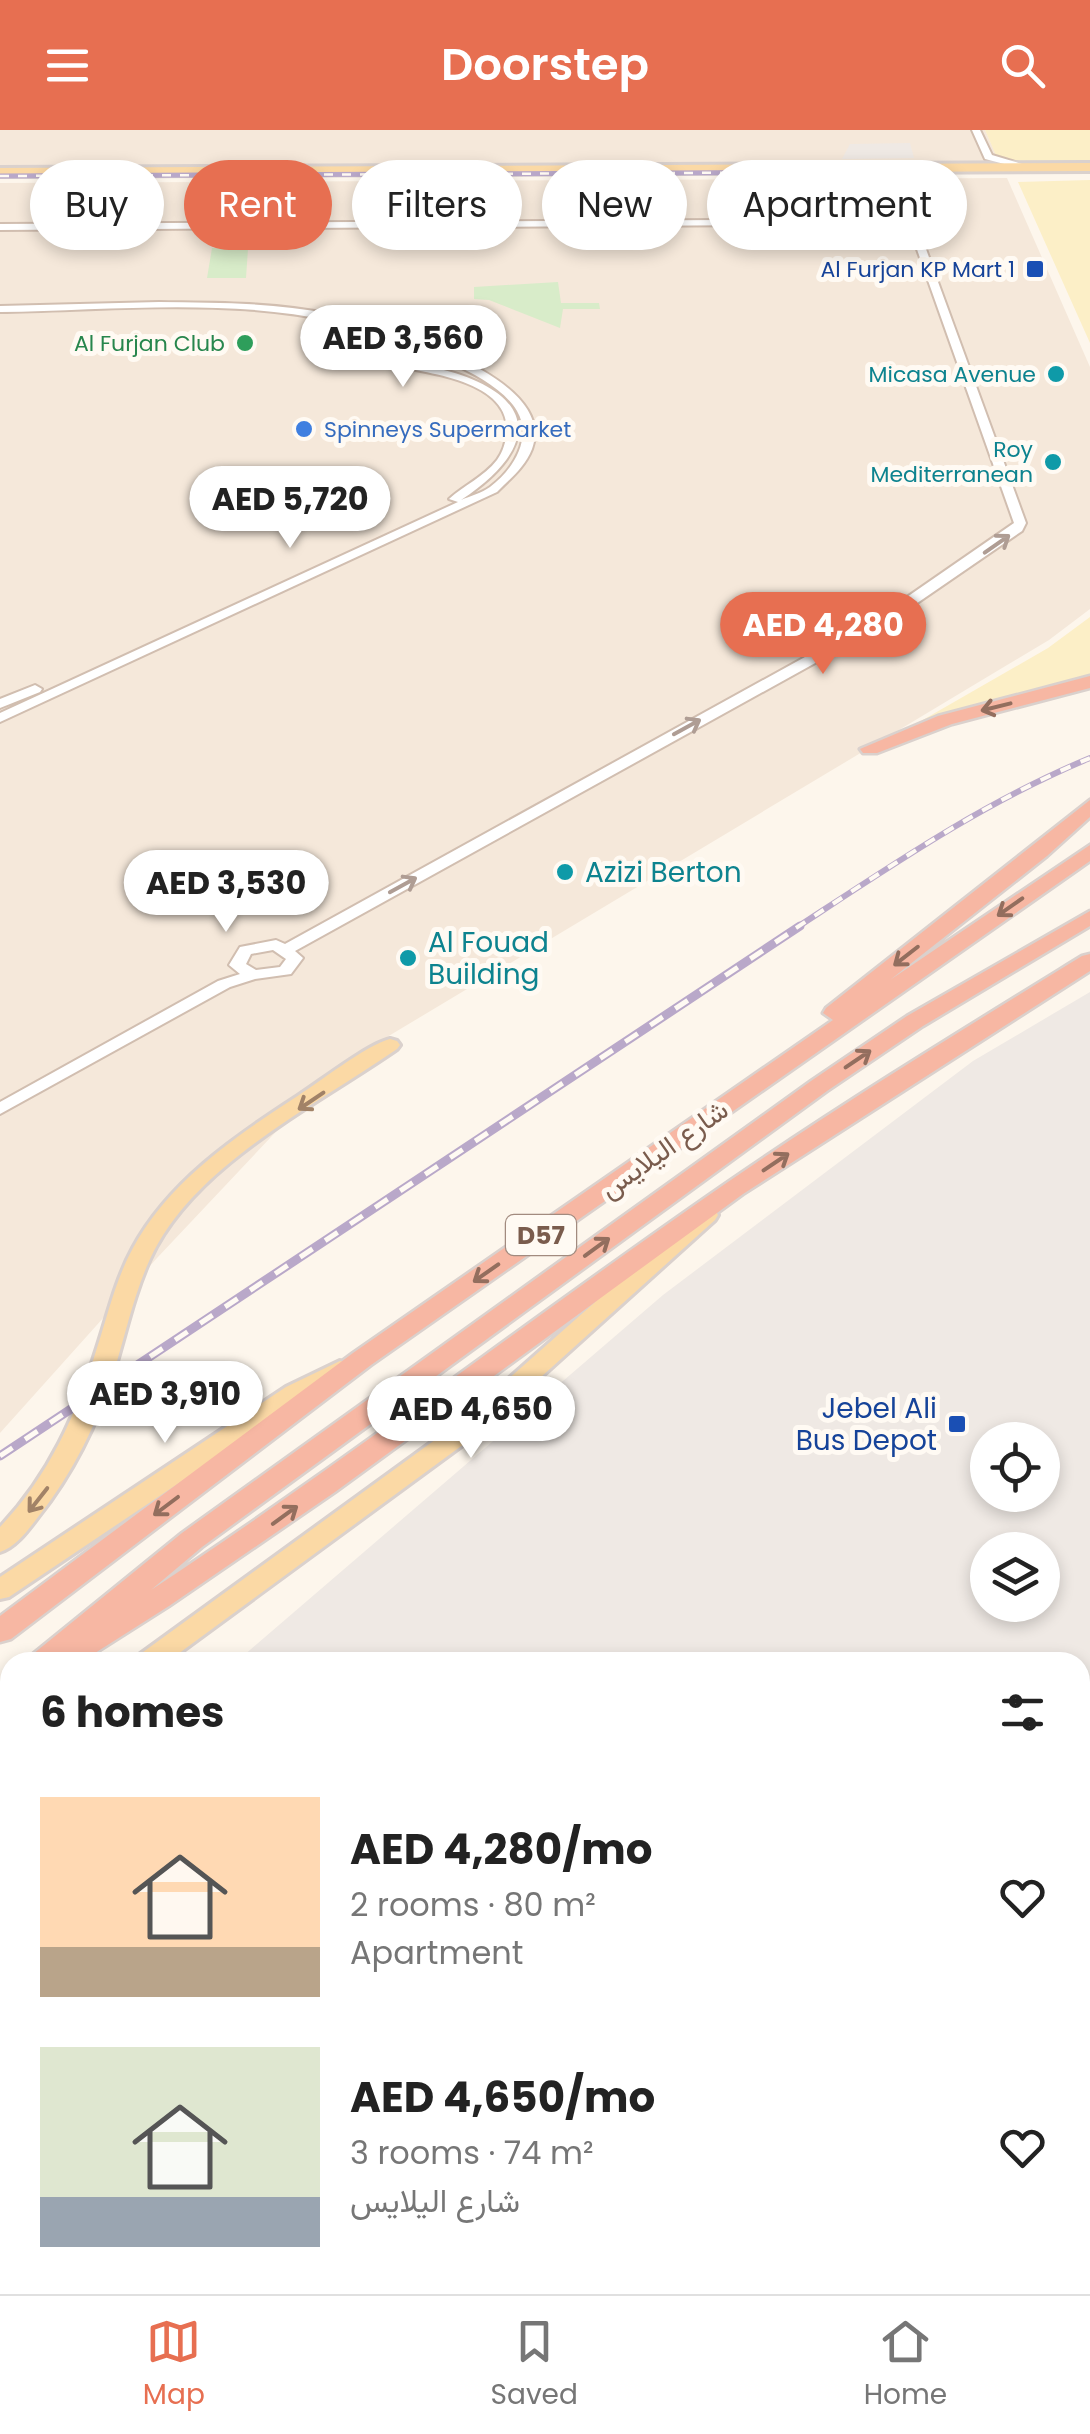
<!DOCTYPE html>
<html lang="en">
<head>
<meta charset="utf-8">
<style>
	:root { --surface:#fff; --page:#f2f2f2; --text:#222; --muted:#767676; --line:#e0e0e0; --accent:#e76f51 }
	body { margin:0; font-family:Poppins,Vazirmatn,sans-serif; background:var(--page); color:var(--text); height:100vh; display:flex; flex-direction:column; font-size:38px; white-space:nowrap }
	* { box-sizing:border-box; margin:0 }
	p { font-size:32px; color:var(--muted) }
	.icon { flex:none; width:55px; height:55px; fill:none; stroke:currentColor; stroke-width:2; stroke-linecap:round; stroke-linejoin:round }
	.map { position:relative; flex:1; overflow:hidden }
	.drawer { position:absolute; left:0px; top:1522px; width:1090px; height:642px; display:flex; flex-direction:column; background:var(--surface); border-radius:30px 30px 0 0; box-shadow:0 5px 15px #0003 }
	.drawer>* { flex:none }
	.top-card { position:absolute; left:30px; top:30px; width:1030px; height:90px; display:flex; gap:20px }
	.tools { position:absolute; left:970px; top:1292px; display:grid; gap:20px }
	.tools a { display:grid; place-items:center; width:90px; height:90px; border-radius:50%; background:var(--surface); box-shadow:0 5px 15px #0003; font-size:50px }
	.price { position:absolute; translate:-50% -85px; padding:0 22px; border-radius:35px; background:#fff; color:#222; font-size:32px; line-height:65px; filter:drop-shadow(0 2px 5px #0008) }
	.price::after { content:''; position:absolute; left:50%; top:60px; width:30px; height:22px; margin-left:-15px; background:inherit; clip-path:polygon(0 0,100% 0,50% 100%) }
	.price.on { background:var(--accent); color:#fff }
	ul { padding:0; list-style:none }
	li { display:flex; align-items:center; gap:30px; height:250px; padding:0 40px }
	li span { display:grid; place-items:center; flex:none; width:280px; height:200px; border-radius:0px; color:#555 }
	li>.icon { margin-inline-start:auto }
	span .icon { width:120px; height:120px; fill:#fffc; stroke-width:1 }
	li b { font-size:42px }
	h2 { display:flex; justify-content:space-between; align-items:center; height:120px; padding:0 40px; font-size:42px }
	.tag { padding:0 35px; border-radius:45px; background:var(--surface); box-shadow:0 5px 15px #0003; font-size:35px; line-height:90px }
	.tag.on { background:var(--accent); color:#fff }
	header { display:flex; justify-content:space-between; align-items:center; height:130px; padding:0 40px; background:var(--accent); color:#fff; font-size:45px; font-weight:600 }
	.tab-bar { display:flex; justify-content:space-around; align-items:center; height:140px; border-top:2px solid var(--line); background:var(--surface); font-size:28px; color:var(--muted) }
	.tab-bar a { display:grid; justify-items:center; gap:5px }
	.tab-bar .on { color:var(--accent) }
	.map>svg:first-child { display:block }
	.residential { fill:#f5e8da }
	.industrial { fill:#efe9e4; fill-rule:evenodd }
	.green { fill:#d8ecc9 }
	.sand { fill:#fcefc7 }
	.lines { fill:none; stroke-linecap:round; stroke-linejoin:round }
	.minor-casing { stroke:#d1beb0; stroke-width:4 }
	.major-casing { stroke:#dad1cd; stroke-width:6 }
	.highway-casing { stroke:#dad1cd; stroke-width:5 }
	.minor { fill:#fff; fill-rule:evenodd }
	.major { fill:#fbd9a5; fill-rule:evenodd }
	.highway { fill:#f7b7a3; fill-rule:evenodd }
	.rail-far2-casing { stroke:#b9a8c9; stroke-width:5 }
	.rail-far1-casing { stroke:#b9a8c9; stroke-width:6 }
	.rail-casing { stroke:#b9a8c9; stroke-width:9 }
	.rail-far2 { stroke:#fffaf3; stroke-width:2.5; stroke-dasharray:9; stroke-linecap:butt }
	.rail-far1 { stroke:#fffaf3; stroke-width:4; stroke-dasharray:11; stroke-linecap:butt }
	.rail { stroke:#fffaf3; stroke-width:5; stroke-dasharray:15; stroke-linecap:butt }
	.oneway { stroke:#af9d94 }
	.oneway2 { stroke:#936e5e }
	.oneway3 { stroke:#a18267 }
	.transit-dot { fill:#1a4fb4; stroke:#fffaf3; stroke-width:4 }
	.leisure-dot { fill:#2e9e5b; stroke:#fffaf3; stroke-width:4 }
	.culture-dot { fill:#0f9aa8; stroke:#fffaf3; stroke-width:4 }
	.shop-dot { fill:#3f7fe0; stroke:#fffaf3; stroke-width:4 }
	.labels { text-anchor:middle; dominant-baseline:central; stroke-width:10; stroke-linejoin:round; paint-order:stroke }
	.far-transit-label { font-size:22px; fill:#164399; stroke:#fffaf3; text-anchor:end }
	.far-leisure-label { font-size:22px; fill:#27864d; stroke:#fffaf3; text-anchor:end }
	.far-culture-label { font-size:22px; fill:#0d838f; stroke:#fffaf3; text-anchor:end }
	.far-shop-label { font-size:22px; fill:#366cbe; stroke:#fffaf3; text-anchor:start }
	.shield { fill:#fffaf3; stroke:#a28b7f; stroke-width:2.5 }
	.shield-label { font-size:25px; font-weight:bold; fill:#7a5c4d }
	.culture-label { font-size:28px; fill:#0d838f; stroke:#fffaf3; text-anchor:start }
	.street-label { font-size:28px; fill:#7a5c4d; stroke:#fffaf3 }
	.transit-label { font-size:28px; fill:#164399; stroke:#fffaf3; text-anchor:end }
</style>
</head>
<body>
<header><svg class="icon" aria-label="menu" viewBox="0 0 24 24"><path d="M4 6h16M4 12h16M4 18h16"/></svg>Doorstep<svg class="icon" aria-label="search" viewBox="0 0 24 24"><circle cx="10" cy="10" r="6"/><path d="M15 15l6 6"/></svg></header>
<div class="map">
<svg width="1090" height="2164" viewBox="0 0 1090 2164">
	<rect width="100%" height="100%" fill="#fdf6ec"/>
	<path class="residential" d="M0,0H985L1004,42L0,48Z
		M1007,48L1090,237V479L1049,510L337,937L157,1128L0,1303V53Z"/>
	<path class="industrial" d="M910,13L914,28L842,29L850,14Z
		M1090,862V2164H0V1720L10,1712V2155H1080V1532H236L663,1165L973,931ZM1042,1310V1365H988V1310ZM1042,1420V1475H988V1420Z"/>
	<path class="green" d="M212,118L248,119L246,148H207Z
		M558,152L561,173H599L600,179H563L560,198L489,170L474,169V157Z"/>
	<path class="sand" d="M985,0H1090V34L998,30Z
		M1090,50V213L1018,52Z
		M1090,487V546L921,591L1048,518Z"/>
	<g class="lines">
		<defs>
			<path id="minor" d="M972,0H980L992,25L1029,36L1024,39L985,29Z
				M915,89L1026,393L1022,401L891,491L295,821L303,828L291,844L255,849L230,857L0,984V972L218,851L240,844L229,835L240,817L276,810L285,814L881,485L1014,393L908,94L0,100V94ZM273,820L286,829L280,837L256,840L246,834L251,824Z
				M159,172C215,173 274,172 330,184C371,192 409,208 449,220L452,225C485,240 549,273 532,319C525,337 510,349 497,362L0,592V583L458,372L449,369C464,355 484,347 497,330C503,322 506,311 507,301C508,247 419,243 382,233L384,223L408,215C281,161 134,180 0,182V176ZM406,221L441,224L443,229L419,237L392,229ZM452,233C475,245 503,258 517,281C533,308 513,340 490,357C482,363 470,366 461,370C546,314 535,261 436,238Z
				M35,555L42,559L40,562L0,578V569Z"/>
			<path id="major" d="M1090,33V41L0,46V38Z
				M729,48L778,50L784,54L778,58L733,55L729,54Z
				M390,909L397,911L400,915L397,919C315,976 193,1035 150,1129C134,1164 126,1202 115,1238C98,1292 73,1343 38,1387C28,1400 16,1417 0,1422V1397C49,1346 76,1285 97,1218C108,1184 116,1149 133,1118C168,1053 233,1008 293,969C317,954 366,915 390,909Z
				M707,1078L715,1080L718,1085L715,1090L479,1303L167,1532H136L139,1525L461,1291L699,1080Z
				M340,1231L349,1234L352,1239L349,1244L304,1269L9,1467L0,1469V1447L286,1257Z
				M10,1616V1668L0,1671V1620Z"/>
			<path id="highway" d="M1090,546V558L952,594L877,623H863L860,619L938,586Z
				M1090,670V687L1047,726L890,850L1090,715V731L371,1235L11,1509L0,1512V1486L353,1223L833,890L823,883L826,878Z
				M1090,781V796L923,896L827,961L202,1417L151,1460C347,1331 532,1187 725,1054C841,974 962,900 1082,826L1090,824V841L743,1064L335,1362L169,1476L84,1530L29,1532L33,1524L182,1403L811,951L907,886Z
				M10,1551V1578L0,1581V1554Z"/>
		</defs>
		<use href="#minor" class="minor-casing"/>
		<use href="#major" class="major-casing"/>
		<use href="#highway" class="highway-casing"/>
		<use href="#minor" class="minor"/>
		<use href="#major" class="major"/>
		<use href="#highway" class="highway"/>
		<defs>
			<path id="rail-far2" d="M0,46L896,42"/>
			<path id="rail-far1" d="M796,798C892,735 984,672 1090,628"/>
			<path id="rail" d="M0,1326L800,796"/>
		</defs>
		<use href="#rail-far2" class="rail-far2-casing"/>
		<use href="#rail-far1" class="rail-far1-casing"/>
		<use href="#rail" class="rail-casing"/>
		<use href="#rail-far2" class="rail-far2"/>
		<use href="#rail-far1" class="rail-far1"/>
		<use href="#rail" class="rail"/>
	</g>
	<defs><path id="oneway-shaft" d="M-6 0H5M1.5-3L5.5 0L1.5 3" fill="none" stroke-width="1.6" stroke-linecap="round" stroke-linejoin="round" transform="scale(2.5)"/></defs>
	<g class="oneway">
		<use href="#oneway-shaft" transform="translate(997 414) rotate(-35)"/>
		<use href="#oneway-shaft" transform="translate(687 597) rotate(-29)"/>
		<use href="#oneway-shaft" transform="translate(403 755) rotate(-29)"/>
	</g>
	<g class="oneway2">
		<use href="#oneway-shaft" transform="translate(996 577) rotate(166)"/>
		<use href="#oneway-shaft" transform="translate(1010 777) rotate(145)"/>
		<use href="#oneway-shaft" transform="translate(906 826) rotate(142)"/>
		<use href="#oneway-shaft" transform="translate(858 929) rotate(-34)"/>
		<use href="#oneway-shaft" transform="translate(776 1032) rotate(-34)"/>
		<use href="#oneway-shaft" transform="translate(597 1117) rotate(-36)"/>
		<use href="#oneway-shaft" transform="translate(486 1143) rotate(145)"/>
		<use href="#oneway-shaft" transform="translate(166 1376) rotate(143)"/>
		<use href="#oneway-shaft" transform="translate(285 1385) rotate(-36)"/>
	</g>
	<g class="oneway3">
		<use href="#oneway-shaft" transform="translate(311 971) rotate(146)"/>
		<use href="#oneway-shaft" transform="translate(38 1370) rotate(128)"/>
	</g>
	<g class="transit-dot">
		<rect x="1025" y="129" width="20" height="20" rx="5"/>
		<rect x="947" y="1284" width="20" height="20" rx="5"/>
	</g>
	<circle class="leisure-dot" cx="245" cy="213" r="10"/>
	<g class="culture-dot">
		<circle cx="1056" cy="244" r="10"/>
		<circle cx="1053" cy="332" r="10"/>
		<circle cx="565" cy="742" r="10"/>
		<circle cx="408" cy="828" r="10"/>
	</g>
	<circle class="shop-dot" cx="304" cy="299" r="10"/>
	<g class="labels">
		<g class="far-transit-label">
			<text x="1015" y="139">Al Furjan KP Mart 1</text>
		</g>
		<g class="far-leisure-label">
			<text x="225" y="213">Al Furjan Club</text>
		</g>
		<g class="far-culture-label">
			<text x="1036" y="244">Micasa Avenue</text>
			<text x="1033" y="319">Roy<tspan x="1033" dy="25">Mediterranean</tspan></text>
		</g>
		<g class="far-shop-label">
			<text x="324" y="299">Spinneys Supermarket</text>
		</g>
		<rect class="shield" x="506" y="1085" width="70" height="40" rx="8"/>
		<g class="shield-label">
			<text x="541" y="1105">D57</text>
		</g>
		<g class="culture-label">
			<text x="585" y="742">Azizi Berton</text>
			<text x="428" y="812">Al Fouad<tspan x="428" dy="32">Building</tspan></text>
		</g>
		<g class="street-label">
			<text transform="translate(664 1019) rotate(-35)">شارع اليلايس</text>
		</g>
		<g class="transit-label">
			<text x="937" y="1278">Jebel Ali<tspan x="937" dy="32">Bus Depot</tspan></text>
		</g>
	</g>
</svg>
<div class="tools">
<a><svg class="icon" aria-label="locate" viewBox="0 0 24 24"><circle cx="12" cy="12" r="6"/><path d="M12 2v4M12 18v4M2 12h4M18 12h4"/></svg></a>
<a><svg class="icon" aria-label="layers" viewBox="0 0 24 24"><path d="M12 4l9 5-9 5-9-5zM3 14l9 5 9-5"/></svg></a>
</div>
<b class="price" style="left:403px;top:260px">AED 3,560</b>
<b class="price" style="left:290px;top:421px">AED 5,720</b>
<b class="price on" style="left:823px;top:547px">AED 4,280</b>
<b class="price" style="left:226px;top:805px">AED 3,530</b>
<b class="price" style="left:165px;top:1316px">AED 3,910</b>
<b class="price" style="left:471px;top:1331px">AED 4,650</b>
<div class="top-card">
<a class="tag">Buy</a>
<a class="tag on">Rent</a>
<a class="tag">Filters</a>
<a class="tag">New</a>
<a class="tag">Apartment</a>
</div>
<section class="drawer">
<h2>6 homes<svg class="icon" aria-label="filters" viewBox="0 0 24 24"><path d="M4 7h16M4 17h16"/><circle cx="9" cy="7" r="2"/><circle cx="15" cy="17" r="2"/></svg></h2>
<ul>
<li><span style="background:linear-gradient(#ffd9b3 75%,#b9a48a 0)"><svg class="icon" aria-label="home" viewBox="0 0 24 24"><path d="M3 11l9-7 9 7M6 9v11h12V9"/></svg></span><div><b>AED 4,280/mo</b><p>2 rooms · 80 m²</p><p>Apartment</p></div><svg class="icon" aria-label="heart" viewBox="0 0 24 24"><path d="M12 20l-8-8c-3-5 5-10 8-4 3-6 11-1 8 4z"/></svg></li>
<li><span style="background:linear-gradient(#dfe7d0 75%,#9aa5b1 0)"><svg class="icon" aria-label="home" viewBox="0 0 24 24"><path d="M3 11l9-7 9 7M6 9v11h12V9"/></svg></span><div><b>AED 4,650/mo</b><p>3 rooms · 74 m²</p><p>شارع اليلايس</p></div><svg class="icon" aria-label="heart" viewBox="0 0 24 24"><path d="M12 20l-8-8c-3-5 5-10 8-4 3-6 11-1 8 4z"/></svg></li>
</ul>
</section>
</div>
<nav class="tab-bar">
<a class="on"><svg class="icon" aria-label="map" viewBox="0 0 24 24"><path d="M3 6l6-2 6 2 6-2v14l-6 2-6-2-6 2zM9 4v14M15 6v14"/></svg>Map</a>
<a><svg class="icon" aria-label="saved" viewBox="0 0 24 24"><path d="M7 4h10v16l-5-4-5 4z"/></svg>Saved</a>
<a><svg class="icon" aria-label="home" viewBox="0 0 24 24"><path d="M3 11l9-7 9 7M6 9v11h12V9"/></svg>Home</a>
</nav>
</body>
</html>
